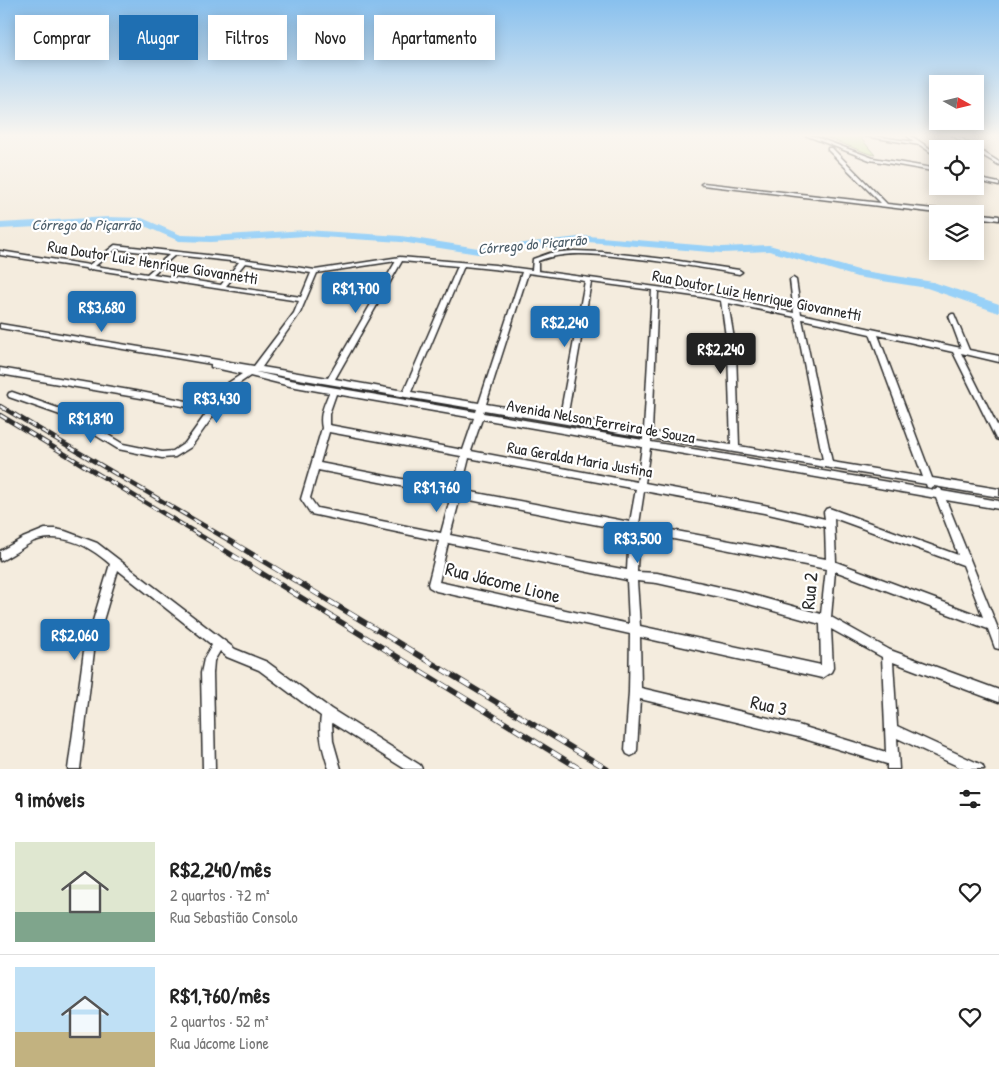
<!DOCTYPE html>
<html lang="pt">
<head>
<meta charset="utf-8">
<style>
	:root { --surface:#fff; --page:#f2f2f2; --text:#222; --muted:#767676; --line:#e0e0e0; --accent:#1f6fb2 }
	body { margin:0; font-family:"Patrick Hand",sans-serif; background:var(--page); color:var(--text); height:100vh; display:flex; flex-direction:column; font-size:19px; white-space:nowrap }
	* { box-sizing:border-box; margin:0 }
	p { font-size:16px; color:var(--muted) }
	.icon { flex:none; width:28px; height:28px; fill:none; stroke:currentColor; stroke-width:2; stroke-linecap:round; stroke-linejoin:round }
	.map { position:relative; height:769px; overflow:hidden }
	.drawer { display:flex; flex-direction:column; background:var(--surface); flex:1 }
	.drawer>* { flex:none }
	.hud { position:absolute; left:15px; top:15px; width:500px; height:45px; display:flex; gap:10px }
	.needle { width:32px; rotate:98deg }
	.controls { position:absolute; left:929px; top:75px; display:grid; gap:10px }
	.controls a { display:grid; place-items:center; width:55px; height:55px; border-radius:0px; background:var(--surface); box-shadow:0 2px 12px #0003; font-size:25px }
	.price { position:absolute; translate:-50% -42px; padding:0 11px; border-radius:5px; background:var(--accent); color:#fff; font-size:16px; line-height:32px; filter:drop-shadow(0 1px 2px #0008) }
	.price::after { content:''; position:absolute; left:50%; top:30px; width:15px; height:11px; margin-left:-8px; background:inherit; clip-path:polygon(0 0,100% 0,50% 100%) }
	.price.on { background:#222; color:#fff }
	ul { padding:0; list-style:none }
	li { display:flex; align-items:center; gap:15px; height:125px; padding:0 15px }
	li+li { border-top:1px solid var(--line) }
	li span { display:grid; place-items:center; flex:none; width:140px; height:100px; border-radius:0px; color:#555 }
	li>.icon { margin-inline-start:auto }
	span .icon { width:60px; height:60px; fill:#fffc; stroke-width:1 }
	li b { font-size:21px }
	h2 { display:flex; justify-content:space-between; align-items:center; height:60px; padding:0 15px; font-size:21px }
	.pill { padding:0 18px; border-radius:0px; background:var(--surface); box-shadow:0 2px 12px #0003; font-size:18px; line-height:45px }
	.pill.on { background:var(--accent); color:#fff }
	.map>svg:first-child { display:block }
	.green { fill:#c7e59d; stroke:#798864 }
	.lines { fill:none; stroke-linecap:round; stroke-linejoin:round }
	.river { fill:#98d1f8; fill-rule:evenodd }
	.minor-casing { stroke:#2b2b2b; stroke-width:3 }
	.minor { fill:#fff; fill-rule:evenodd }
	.rail-far1-casing { stroke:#2b2b2b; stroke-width:4.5 }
	.rail-casing { stroke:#2b2b2b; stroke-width:5.5 }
	.rail-far1 { stroke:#fff; stroke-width:2.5; stroke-dasharray:8; stroke-linecap:butt }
	.rail { stroke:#fff; stroke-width:4; stroke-dasharray:11; stroke-linecap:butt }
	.labels { text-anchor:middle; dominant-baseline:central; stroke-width:4.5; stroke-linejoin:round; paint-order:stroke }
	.far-water-label { font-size:15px; font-style:italic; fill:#4c5d68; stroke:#fff }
	.street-label { font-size:16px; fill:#2b2b2b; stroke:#fff }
	.near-street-label { font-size:19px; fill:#2b2b2b; stroke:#fff }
</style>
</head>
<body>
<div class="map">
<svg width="999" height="769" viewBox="0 0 999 769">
	<rect width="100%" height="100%" fill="#f4ecde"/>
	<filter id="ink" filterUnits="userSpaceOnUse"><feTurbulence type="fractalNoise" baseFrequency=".02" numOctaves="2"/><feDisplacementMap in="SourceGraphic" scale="10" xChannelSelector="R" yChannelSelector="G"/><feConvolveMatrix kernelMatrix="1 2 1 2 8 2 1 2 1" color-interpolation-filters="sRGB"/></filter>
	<g filter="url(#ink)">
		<path class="green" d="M820,135H858L875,155L867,153Z"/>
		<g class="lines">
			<path class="river" d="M108,217L142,218L181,235L211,236L305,230L401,236L478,248L588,236L722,247L769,245L858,270L933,282L999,304V313L927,288L857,277L769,251L722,253L588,242L478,254L401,242L305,236L211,242L179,241L140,224L108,223L0,229V223Z"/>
			<defs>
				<path id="minor" d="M805,135H810L873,158L938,169V172L870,160Z
					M858,135H866L915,142L906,135H910L938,154V157L920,145Z
					M952,135H956L999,162V165L975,151V149H972Z
					M828,148H832L887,204L962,212L965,214H946L703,185L701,184L703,183L881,203L828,150Z
					M975,178L999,183V186L975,180Z
					M975,213L999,216V220L975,217V214H974Z
					M115,245L243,259L315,270L400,257L495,265L532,270L533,259L550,253L574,251L602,252L665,259L739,270L742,272L739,274C700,267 661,261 621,257C593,254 565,251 538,261V271L701,293L794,313L790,280L793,278L796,280L801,314L961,348L949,316L952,314H954L969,350L999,356V362L961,353L999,429V440L996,439L995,437L953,352L878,335L932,478L999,489V497L934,486L930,488L927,487L926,484L651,438V442L935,490L938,488L941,489L942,491L999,501V509L946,500L999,631V649L995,648L988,629L835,571L831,617L890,650L999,690V702L893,662L897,726L982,765L984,769H964L897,738L899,769H887V764L798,737L640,699L637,750L635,754L631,756L627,754L625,750L629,692L630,634L436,591L429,587L428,584L439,541L311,514L301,499L322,428C319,415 324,405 329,393L290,386L250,376L234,387L191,447L175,457L162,458L118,449L66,417L9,397L8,395L9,393L12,392L72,413L123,444L162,452L173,451L185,443L208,411L141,398L0,374V368L141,392L212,406L228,383L242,374L211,367V364L0,328V324L254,366L294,313L299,301L91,269L88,270L85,268L0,255V251L89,265ZM116,249L169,255L147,274L95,266ZM175,255L239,262L221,285L153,274ZM396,261L328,378L262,367L300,313L317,273ZM402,261L458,266L404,391L335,379ZM245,263L311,273L301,297L226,286ZM464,266L522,272L479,403L411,392ZM528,273L585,281L560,416L486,404ZM591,282L652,290L644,430L567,418ZM658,291L701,297L721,301L728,351L731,445L652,432ZM728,303L795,317L823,460L739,446L736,351ZM802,319L870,334L923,477L832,462ZM256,372H257L477,409L476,412L290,380ZM336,394L474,418L463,450L329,425V414ZM484,410L643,437V440L483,413ZM482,419L642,447L637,482L471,451ZM329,432L461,456L453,489L320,463ZM650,448L936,498L958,555L829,508L826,509L824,512L825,519L764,505L645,483ZM469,458L636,489L630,522L461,490ZM318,470L451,496L441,533L317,508L310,498ZM644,491L764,513L825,527L826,559L639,524ZM460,498L629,531L627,570L450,535ZM834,518L963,565L983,617L836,562ZM638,532L826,569L821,614L742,592L657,573L637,572ZM448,543L627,580L629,624L439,582ZM637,581L657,583L742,602L820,624L821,665L640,626ZM831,629L882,657L886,752L798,725L641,688L640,637L822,678L831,672L833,668Z
					M45,529H55L65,531L97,543L235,649L267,662L331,709L420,765L422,769H405L332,723L333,741L341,769H329C323,751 318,734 321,716L259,670L227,657L220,651L214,661L213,673L215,769H203L201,673L204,659L212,645L118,570L94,651L80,769H68L84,651L110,564C104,559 98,554 91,550C76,540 52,534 34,541C22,547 12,556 0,561V551L23,538Z"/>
			</defs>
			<use href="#minor" class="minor-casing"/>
			<use href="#minor" class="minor"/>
			<defs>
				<path id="rail-far1" d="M0,406L237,545
					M0,415L216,545"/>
				<path id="rail" d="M214,544L580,769
					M235,544L607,769"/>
			</defs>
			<use href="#rail-far1" class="rail-far1-casing"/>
			<use href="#rail" class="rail-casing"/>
			<use href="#rail-far1" class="rail-far1"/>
			<use href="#rail" class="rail"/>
		</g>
	</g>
	<linearGradient id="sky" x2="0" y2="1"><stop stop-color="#88c0ee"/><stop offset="0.56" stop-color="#faf6f0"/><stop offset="1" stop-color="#faf6f0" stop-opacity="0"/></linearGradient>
	<rect width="999" height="242" fill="url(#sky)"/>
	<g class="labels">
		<g class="far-water-label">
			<text x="86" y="224">Córrego do Piçarrão</text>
			<text transform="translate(532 244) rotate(-5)">Córrego do Piçarrão</text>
		</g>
		<g class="street-label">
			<text transform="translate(153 262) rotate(9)">Rua Doutor Luiz Henrique Giovannetti</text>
			<text transform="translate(757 295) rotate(11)">Rua Doutor Luiz Henrique Giovannetti</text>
			<text transform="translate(601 421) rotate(10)">Avenida Nelson Ferreira de Souza</text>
			<text transform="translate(580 459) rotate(10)">Rua Geralda Maria Justina</text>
		</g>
		<g class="near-street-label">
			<text transform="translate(503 582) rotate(14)">Rua Jácome Lione</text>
			<text transform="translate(809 591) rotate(-85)">Rua 2</text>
			<text transform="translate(769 705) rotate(13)">Rua 3</text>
		</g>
	</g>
</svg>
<div class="controls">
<a><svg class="needle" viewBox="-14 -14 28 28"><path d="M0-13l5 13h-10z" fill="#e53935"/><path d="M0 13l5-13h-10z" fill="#767676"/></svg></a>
<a><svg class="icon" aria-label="locate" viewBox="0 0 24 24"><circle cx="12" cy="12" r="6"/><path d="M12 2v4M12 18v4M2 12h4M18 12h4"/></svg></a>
<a><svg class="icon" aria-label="layers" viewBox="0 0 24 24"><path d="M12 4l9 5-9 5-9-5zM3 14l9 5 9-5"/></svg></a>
</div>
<b class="price" style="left:356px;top:314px">R$1,700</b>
<b class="price" style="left:102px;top:333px">R$3,680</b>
<b class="price" style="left:565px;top:348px">R$2,240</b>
<b class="price on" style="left:721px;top:375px">R$2,240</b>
<b class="price" style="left:217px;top:424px">R$3,430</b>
<b class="price" style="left:91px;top:444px">R$1,810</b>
<b class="price" style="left:437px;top:513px">R$1,760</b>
<b class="price" style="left:638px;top:564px">R$3,500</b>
<b class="price" style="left:75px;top:661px">R$2,060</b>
<div class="hud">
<a class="pill">Comprar</a>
<a class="pill on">Alugar</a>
<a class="pill">Filtros</a>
<a class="pill">Novo</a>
<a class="pill">Apartamento</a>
</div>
</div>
<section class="drawer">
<h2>9 imóveis<svg class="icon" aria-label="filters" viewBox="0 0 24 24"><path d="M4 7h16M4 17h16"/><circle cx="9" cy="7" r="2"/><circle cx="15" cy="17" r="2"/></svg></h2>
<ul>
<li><span style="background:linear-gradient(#dfe7d0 70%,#7fa58c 0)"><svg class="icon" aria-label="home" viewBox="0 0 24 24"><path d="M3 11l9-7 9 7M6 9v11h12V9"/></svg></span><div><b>R$2,240/mês</b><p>2 quartos · 72 m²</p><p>Rua Sebastião Consolo</p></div><svg class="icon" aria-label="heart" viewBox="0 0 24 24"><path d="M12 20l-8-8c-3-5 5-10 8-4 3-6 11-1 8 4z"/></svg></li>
<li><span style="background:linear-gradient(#bfe0f5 65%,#c2b280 0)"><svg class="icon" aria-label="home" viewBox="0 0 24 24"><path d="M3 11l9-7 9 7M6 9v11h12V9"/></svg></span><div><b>R$1,760/mês</b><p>2 quartos · 52 m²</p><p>Rua Jácome Lione</p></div><svg class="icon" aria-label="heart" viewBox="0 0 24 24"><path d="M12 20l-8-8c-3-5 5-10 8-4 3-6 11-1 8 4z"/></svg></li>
</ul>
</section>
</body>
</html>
